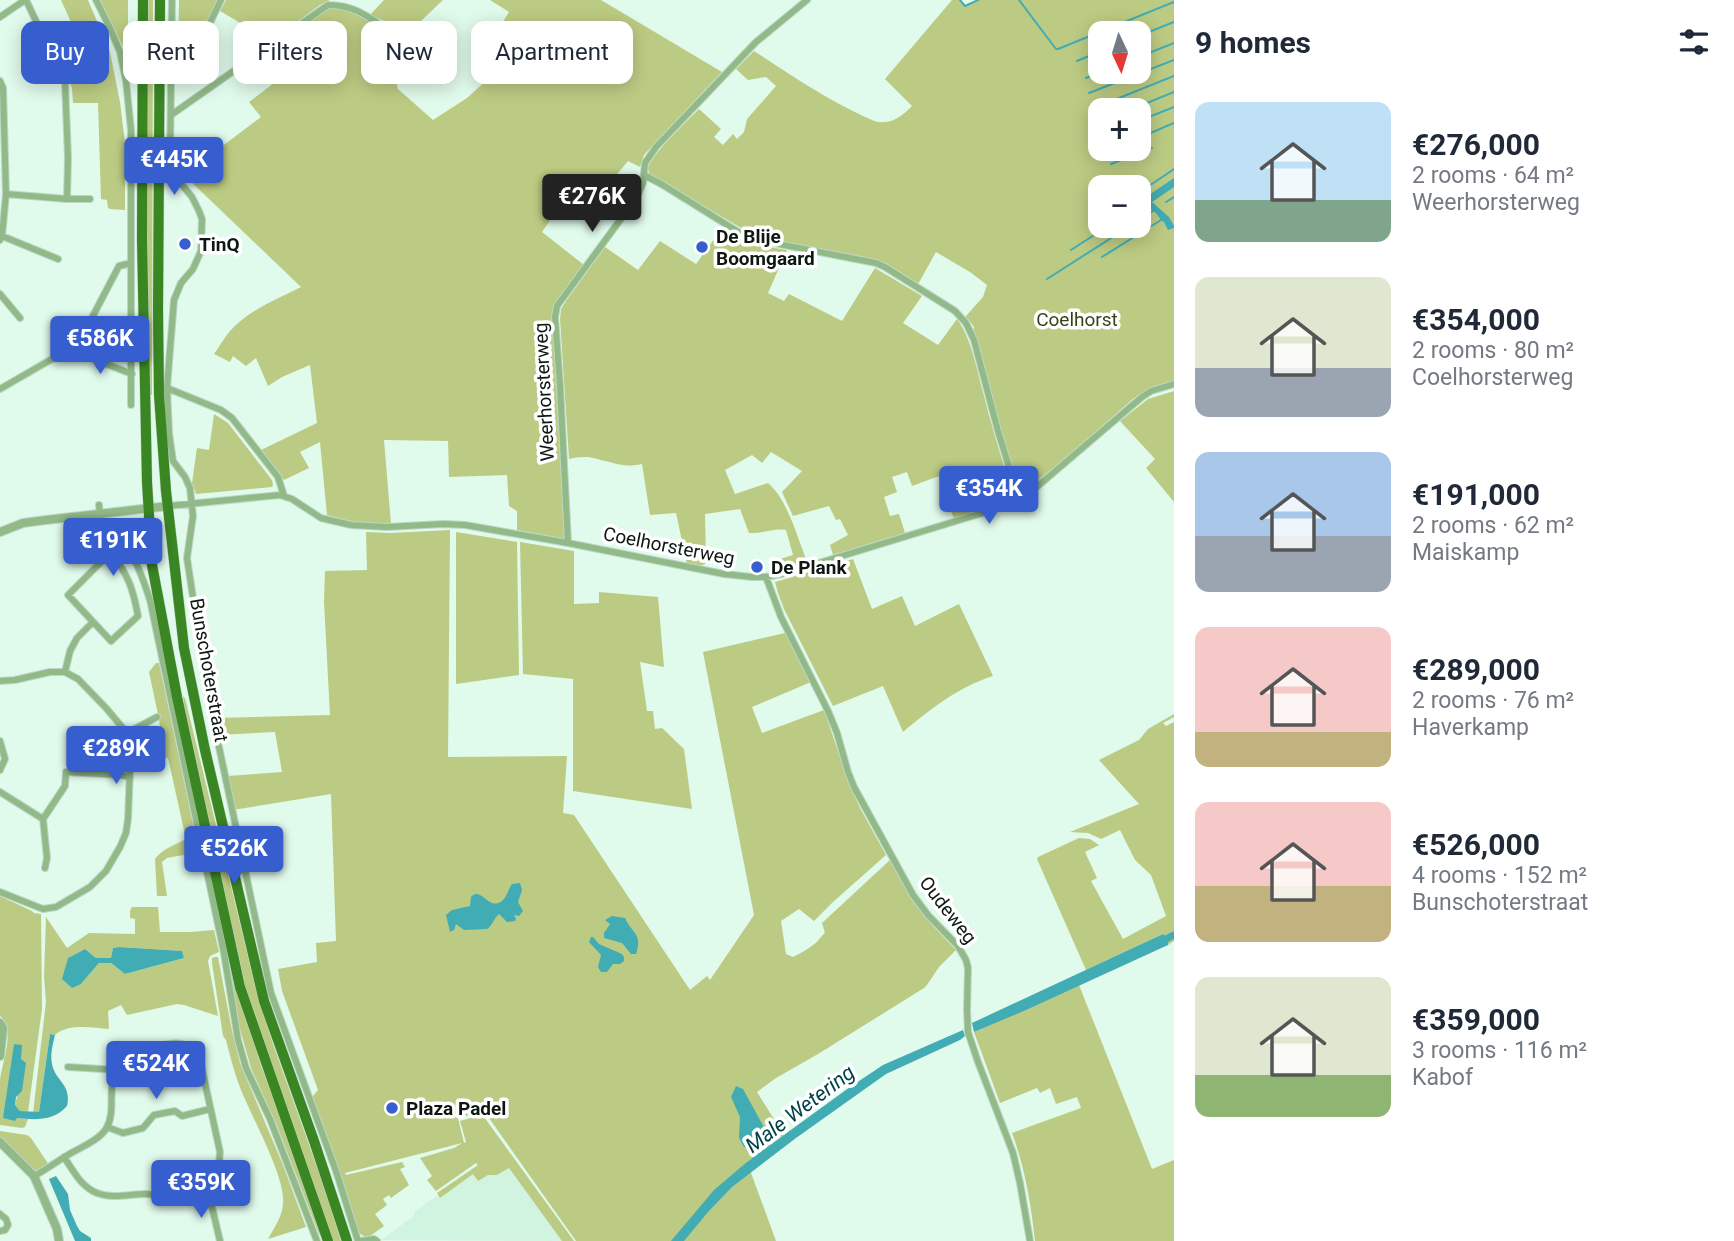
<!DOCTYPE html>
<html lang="en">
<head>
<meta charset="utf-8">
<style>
	:root { --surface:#fff; --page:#f2f2f3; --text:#1f2937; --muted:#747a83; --accent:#365ecf }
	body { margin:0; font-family:Roboto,sans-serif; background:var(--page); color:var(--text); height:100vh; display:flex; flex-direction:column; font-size:26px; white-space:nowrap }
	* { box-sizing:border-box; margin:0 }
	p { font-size:23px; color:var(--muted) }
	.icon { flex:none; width:38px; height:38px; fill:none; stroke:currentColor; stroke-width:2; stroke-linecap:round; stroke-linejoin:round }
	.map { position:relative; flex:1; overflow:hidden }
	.drawer { display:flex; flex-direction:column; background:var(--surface); width:560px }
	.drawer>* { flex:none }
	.hud { position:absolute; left:21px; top:21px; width:665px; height:63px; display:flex; gap:14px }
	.needle { width:46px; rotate:176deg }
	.controls { position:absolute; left:1088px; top:21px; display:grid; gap:14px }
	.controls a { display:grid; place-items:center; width:63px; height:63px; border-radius:14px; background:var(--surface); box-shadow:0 4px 18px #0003; font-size:35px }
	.price { position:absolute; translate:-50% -60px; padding:0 16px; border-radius:7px; background:var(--accent); color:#fff; font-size:23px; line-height:46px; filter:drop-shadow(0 2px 4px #0008) }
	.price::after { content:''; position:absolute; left:50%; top:42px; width:21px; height:16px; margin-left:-10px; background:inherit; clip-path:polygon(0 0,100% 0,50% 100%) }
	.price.active { background:#222; color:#fff }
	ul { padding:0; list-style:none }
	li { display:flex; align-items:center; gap:21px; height:175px; padding:0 21px }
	li span { display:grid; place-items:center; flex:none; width:196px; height:140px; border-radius:14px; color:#555 }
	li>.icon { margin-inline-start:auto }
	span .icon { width:84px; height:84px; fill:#fffc; stroke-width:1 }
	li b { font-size:30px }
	h2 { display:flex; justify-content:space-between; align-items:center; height:84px; padding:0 21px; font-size:30px }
	.pill { padding:0 24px; border-radius:14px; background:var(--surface); box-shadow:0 4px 18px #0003; font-size:24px; line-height:63px }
	.pill.active { background:var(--accent); color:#fff }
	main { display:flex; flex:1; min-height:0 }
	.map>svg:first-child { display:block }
	.built { fill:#d1f4e0 }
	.green { fill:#bccb83; fill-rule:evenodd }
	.water { fill:#42acb4 }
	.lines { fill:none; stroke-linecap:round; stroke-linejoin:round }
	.stream { stroke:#42acb4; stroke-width:2 }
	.canal { stroke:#42acb4; stroke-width:7 }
	.minor-casing { stroke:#bed6c8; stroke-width:8 }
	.tertiary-casing { stroke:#bed6c8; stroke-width:10 }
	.primary-casing { stroke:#bed6c8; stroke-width:11 }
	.minor { stroke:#92ba88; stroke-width:6 }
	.tertiary { stroke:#92ba88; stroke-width:8 }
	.primary { stroke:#3a8623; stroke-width:10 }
	.poi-dot { fill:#365ecf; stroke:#fff; stroke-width:2.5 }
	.labels { text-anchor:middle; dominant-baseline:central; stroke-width:7; stroke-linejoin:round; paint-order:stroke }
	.poi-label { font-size:19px; font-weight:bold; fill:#0e1812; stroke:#fff; text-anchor:start }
	.park-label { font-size:19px; fill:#39411a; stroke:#fff }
	.street-label { font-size:19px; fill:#0e1812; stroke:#fff }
	.water-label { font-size:21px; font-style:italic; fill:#004348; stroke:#fff }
</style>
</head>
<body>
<main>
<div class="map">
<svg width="1174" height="1241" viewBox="0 0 1174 1241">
	<rect width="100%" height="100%" fill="#e0faeb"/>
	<path class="built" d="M503,1149L568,1241L381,1240L415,1215L414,1212Z"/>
	<path class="green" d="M61,0H88L110,52L120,102L125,143V210L110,209L108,208L107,200L101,199L98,103H73L72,88L66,72L89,62Z
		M100,0H128V57Z
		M147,0H153L152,395H149L145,240Z
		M179,0H218L182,70H178Z
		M226,0H330L320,5L271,41L220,11Z
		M384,0H443L421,21L413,33L370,15Z
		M490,0H601L722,72L652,146L644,155L640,167L628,161L594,202L566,197L542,232L584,265L556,302L566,538H560L517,530V511L509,506L507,475L449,477L448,441L384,440L391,524L357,523L327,515L320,442L300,452L309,468L284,480L261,450L317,423L310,365L282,377L268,386L256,358L246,366L233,356L230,362L214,354C219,347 224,338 230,331C249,310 277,299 301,287L184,175L261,117L249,102L278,80L258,58L323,12L333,6L350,10L384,29L398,89L433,120L467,98L522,48L501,25L509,12Z
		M952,0H960L965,6L977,0H1174V381L1152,388L1134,398L1060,463L1026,489L1022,490L1019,487L1009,460L973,332L974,327L968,319H966V316L983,297L987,285L970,272L936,252L917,286L875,260L760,239L649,174C649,172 648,170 648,168C650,156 689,119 699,109L721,129L714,137L723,145L733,134L737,139L744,132L747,119L776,86L766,77L748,80L736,69L754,51C789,74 825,98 863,116C870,119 876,123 884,122C895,122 904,114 912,106L885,79ZM1101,33H1139V72H1101ZM1101,110H1139V149H1101ZM1101,187H1139V226H1101Z
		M723,227L749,242L763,246L787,250L768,293L784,301L789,294L842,321L875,268L922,296L903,323L938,345L957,319C971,337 977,370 983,392C991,425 1001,456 1011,488L1013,493L1010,498L979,511L954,519L939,476L912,486L907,472L892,477L897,492L884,497L890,516L899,514L905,533L833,555L830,545L848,535L840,519L836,520L829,506L793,516L782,492L802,471L771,452L762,463L752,455L725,470L735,494L768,483C787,499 797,536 806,559V563L783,570L780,559L793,555L786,530C773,528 762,534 749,533L740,509L705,514L706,562L705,564L700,566L687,564L676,513L650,515L642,464C623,468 615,463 597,459C588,456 578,457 569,459L560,319L561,309L566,301L605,247L638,270L660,241L696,264Z
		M1174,391V502L1146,468L1155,459L1120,421L1148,399Z
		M214,414L228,423L272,480L273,485L272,487L196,494L192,483L197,448L209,450Z
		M450,530L448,757L567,756L563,813L574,815L690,990L707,976L710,980L754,915L703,652L785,633L811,682L752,707L762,733L824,710L850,786L860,808L886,855L833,902L814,921L799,909L781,921L786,954L793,957C799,954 807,950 813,945C818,942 820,937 825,933L822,923L890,860L913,901L934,927L956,950L939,967L927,985L924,988L818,1054L776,1078L757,1092L784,1135L747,1162L776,1241H576L484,1111L458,1118L464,1143L466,1142L460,1121L478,1116L484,1117L574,1241H562L509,1168L497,1175H488L478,1181L473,1174L440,1198L437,1193L478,1165L476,1163L436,1191L427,1180L432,1176L420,1158L454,1148L462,1143L345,1173L346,1175L402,1162L405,1167L400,1169L409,1185L391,1198L389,1195L383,1199L387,1205L375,1214L384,1226L370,1236L365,1237L358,1232L344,1186L312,1097L318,1090L282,991L278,969L317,962L316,943L336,941L331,794L233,810L227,776L282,772L275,732L218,735L214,718L330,715L324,602L325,571L367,570L366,532L390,533Z
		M456,532L517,542L519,675L456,684Z
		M520,542L574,551V604L599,603V592L658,597L664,667L640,662L647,711H653L655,729L662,728L684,749L692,809L573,791V679L523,674Z
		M853,559L872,609L902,596L915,626L959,604L993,676C960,686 929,710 903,732L883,686L833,706L784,609L778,593L775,582Z
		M156,663H159L199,852L167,858L162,862L167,896H157L155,859C162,849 175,845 186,839L168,758H163L159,719L149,672Z
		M183,696L185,698L256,989L273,1044L327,1195L341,1241H333L257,1027L245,985L185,715Z
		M1174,714V717L1163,723L1166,726L1174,722V941L1168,945V938L1163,934L1086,970L1037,859L1038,857L1079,838L1090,839L1099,845L1085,852L1097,878L1091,881L1123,939L1166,916L1151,875L1135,860L1120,830L1101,839L1088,833L1070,832L1139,804L1099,760L1139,740L1148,729Z
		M0,896L32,911L34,913L41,914L42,1009L28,1112L20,1111L15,1105L26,1063L3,1117L28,1119L25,1127L22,1128L0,1125C0,1110 0,1095 0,1080C2,1061 16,1031 0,1016Z
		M132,907H158L160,932H191L214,930L219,952L210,956L208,961L218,1016L184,1005L177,1004L127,1015L121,1005L108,1011L109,1029C93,1028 68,1023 55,1035L50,1034L39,1112L33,1113L46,1002L44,977L46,917L67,948L89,933L135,934V919L130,918V911ZM119,947L181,951L184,958L125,974L111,963H99L81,984L68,958L85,949L96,958H111L113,948Z
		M215,957H218L232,1031L240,1063L283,1165L306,1227L268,1239C274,1228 282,1217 283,1204C286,1179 255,1123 244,1097C236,1079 231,1060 226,1040L223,1036L212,963V958Z
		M231,970L262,1068L288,1137L322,1238L319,1234L277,1126L251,1068L238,1022L231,974Z
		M1079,985L1152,1169L1174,1160V1241H1035C1031,1204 1025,1168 1012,1133L1081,1108L1077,1097L1056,1104L1050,1088L1040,1093L1037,1088L1000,1103L974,1032Z
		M0,1131L27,1135L31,1138L49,1165L33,1173L0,1138Z"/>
	<path class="water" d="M1174,178V187L1152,202L1169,217L1174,226V228L1168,230L1164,222L1161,220L1156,213L1139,201V192L1146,197Z
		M520,883L522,890L518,902L523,911L519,916L514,915L516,919L515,921L507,922L499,914C493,919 493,925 487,929L464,930L456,924L454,930L450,932L446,915L452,910L470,906L471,897C472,896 474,894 476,894C484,893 491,911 503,900C507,896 509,888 512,884Z
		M612,916L625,918C632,934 643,933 636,954H631L622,943L604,938V933L610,924L605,920Z
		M1163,934L1168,938V945L1026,1010L974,1032L972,1023Z
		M591,937H593L599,944L622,954L624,957V961L620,964H613L607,972H601L598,967L601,955L589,942Z
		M119,947L182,951L184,958L125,974L111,963H99L81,984L72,988L62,979L68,958L85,949L96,958H111L113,948Z
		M963,1030L965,1036L960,1040L886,1074L796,1138L732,1187L708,1212L684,1241H671L714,1190L747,1162L850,1087L883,1065Z
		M50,1034L55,1035C53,1043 50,1055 52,1064C55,1081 72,1084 67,1106C54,1121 36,1120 17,1118L15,1121L3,1118L14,1044L22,1045L21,1059L26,1063L22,1091L16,1097L15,1105L20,1111L39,1112Z
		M736,1086L743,1089L766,1131L764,1134L747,1148L744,1147L739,1138L740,1117L731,1097Z
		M56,1176L68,1194L70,1210L77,1226L80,1231L91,1238V1241H75L49,1179Z"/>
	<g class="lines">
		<path class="stream" d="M960,0L965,6L978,0
			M1019,0L1056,49H1058L1174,2
			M1139,36L1174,22
			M1139,57L1174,43
			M1077,61L1101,51
			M1086,78L1101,72
			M1089,93L1174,60
			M1094,108L1174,76
			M1130,110L1174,92
			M1139,121L1174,107
			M1139,138L1174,123
			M1108,151L1113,149
			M1111,164L1152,148
			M1146,188L1174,169
			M1166,202L1174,197
			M1139,220L1153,211
			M1071,250L1108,226
			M1102,257L1161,220
			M1047,279L1130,226"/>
		<path class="canal" d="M1160,942L1174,935"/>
		<defs>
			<path id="minor" d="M26,0L65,82L68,158L67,199
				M96,0L110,28L120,52L126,81L131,130V405
				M172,0L170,161L174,175L192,197L199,211L202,219L201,251L193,269L181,283L174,300L167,388L169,433L173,461L185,477L190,488L193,516L187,558L207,690L271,993L336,1171L358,1241
				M0,17L25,0
				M171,78H178L184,76L221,0
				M0,81L3,88L6,194L2,236L0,240
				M171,115L328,5C354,5 367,16 388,30
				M644,175L663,185L748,238L876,263L885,267L955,311L966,323L974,340L998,431L1019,499
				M6,194L67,199H90
				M2,236L58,259
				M0,294L20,318
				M73,354L91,358L132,374
				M167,388L221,410L232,418L278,477L284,496
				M0,389L52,359L73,354L119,266L131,263
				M99,505L101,525C132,544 139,567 150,600L224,953L238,1040L246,1068L270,1119L317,1241
				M168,506L280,495L292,499L321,518L351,525L387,527L443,524L465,525L568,543L724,574L752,577H766L786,573L989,511L1014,502L1032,491L1142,397L1151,391L1174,384
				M568,543L560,385L555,317L557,306L637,197L643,183L645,163L656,147L756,42L807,0
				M111,552C128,575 133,588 138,616L111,641L68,595Z
				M766,577L781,617L828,711L837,733L848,772L854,787L913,895L928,915L958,946L966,960L968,968L967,1010L968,1032L978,1062L1013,1153L1020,1183L1030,1241
				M65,672L70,651L77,638L93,622
				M0,681L15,680L50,672H65L78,679L106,708L127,733L131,746L128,819L126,833L120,847L106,871L90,887L56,907L43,909L0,892
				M127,733L157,717
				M0,741L5,759L0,770
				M0,792L43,819
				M45,868L47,858L43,819L65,786L66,772L121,775L130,777
				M68,1067L118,1070
				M107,1127L123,1133L143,1128L154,1115L175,1111L182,1116L210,1109
				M34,1176C45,1170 55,1163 66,1156C79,1148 98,1141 106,1129C117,1111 106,1088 117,1071C128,1055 167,1039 186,1045C193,1047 197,1053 200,1060L220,1152C219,1158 220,1163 218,1168C213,1184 195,1201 178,1200C167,1200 157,1194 146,1194C130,1194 112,1199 97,1193C81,1187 73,1170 64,1157
				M202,1190L212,1207L220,1241
				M0,1214L6,1219L8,1225L5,1230L0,1231
				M361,1241L374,1239L377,1241"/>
			<path id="tertiary" d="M0,532L23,523L46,520L168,506
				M0,1023L3,1028L0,1056
				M0,1142L34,1176L57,1229L59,1241"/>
			<path id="primary" d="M143,0L142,240L147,482L152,565L177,697L240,987L328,1241
				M160,0L158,310L159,395L166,491L184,648L205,750L264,1001L314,1141L347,1241"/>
		</defs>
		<use href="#minor" class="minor-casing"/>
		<use href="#tertiary" class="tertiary-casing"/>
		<use href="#primary" class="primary-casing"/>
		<use href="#minor" class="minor"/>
		<use href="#tertiary" class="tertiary"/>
		<use href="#primary" class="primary"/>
	</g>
	<g class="poi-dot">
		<circle cx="185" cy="244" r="7"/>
		<circle cx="702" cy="247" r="7"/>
		<circle cx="757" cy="567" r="7"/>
		<circle cx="392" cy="1108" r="7"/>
	</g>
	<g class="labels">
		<g class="poi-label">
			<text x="716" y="236">De Blije<tspan x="716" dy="22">Boomgaard</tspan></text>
			<text x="199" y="244">TinQ</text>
			<text x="771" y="567">De Plank</text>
			<text x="406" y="1108">Plaza Padel</text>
		</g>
		<g class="park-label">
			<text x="1077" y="319">Coelhorst</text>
		</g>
		<g class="street-label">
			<text transform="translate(544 392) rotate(-93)">Weerhorsterweg</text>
			<text transform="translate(669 546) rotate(11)">Coelhorsterweg</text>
			<text transform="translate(209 670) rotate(80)">Bunschoterstraat</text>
			<text transform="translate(948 910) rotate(52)">Oudeweg</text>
		</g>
		<g class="water-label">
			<text transform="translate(800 1109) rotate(-37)">Male Wetering</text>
		</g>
	</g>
</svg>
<div class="controls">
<a><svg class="needle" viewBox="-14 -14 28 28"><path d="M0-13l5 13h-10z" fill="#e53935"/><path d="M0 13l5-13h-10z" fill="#747a83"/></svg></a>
<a>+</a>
<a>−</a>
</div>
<b class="price" style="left:174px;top:197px">€445K</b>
<b class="price active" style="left:592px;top:234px">€276K</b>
<b class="price" style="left:100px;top:376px">€586K</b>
<b class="price" style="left:989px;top:526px">€354K</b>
<b class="price" style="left:113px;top:578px">€191K</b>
<b class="price" style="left:116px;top:786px">€289K</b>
<b class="price" style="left:234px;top:886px">€526K</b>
<b class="price" style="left:156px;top:1101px">€524K</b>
<b class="price" style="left:201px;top:1220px">€359K</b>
<div class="hud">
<a class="pill active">Buy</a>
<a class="pill">Rent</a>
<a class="pill">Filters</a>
<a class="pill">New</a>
<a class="pill">Apartment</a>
</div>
</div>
<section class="drawer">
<h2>9 homes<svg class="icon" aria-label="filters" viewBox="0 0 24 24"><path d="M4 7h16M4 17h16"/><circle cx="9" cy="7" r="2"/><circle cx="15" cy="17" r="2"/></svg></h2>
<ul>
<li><span style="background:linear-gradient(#bfe0f5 70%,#7fa58c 0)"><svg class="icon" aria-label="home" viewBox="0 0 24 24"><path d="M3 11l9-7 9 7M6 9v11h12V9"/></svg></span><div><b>€276,000</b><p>2 rooms · 64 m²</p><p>Weerhorsterweg</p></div></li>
<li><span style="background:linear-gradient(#dfe7d0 65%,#9aa5b1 0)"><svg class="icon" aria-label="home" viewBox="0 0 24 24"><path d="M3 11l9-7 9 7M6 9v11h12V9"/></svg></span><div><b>€354,000</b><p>2 rooms · 80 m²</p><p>Coelhorsterweg</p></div></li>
<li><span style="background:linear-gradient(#a9c7e8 60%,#9aa5b1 0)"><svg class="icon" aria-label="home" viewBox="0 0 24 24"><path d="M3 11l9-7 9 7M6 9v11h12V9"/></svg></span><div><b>€191,000</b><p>2 rooms · 62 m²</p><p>Maiskamp</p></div></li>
<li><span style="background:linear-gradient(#f6c9c9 75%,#c2b280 0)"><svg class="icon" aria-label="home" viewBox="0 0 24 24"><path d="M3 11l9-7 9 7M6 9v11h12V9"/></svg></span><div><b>€289,000</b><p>2 rooms · 76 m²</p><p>Haverkamp</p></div></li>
<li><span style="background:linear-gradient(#f6c9c9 60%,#c2b280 0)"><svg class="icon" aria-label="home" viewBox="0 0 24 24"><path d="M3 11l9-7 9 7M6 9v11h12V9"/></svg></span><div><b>€526,000</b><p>4 rooms · 152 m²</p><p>Bunschoterstraat</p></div></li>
<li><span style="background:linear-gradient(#dfe7d0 70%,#8fb573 0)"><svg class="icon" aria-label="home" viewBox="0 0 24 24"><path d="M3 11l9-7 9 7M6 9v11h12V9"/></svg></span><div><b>€359,000</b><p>3 rooms · 116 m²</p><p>Kabof</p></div></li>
</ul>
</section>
</main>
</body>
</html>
